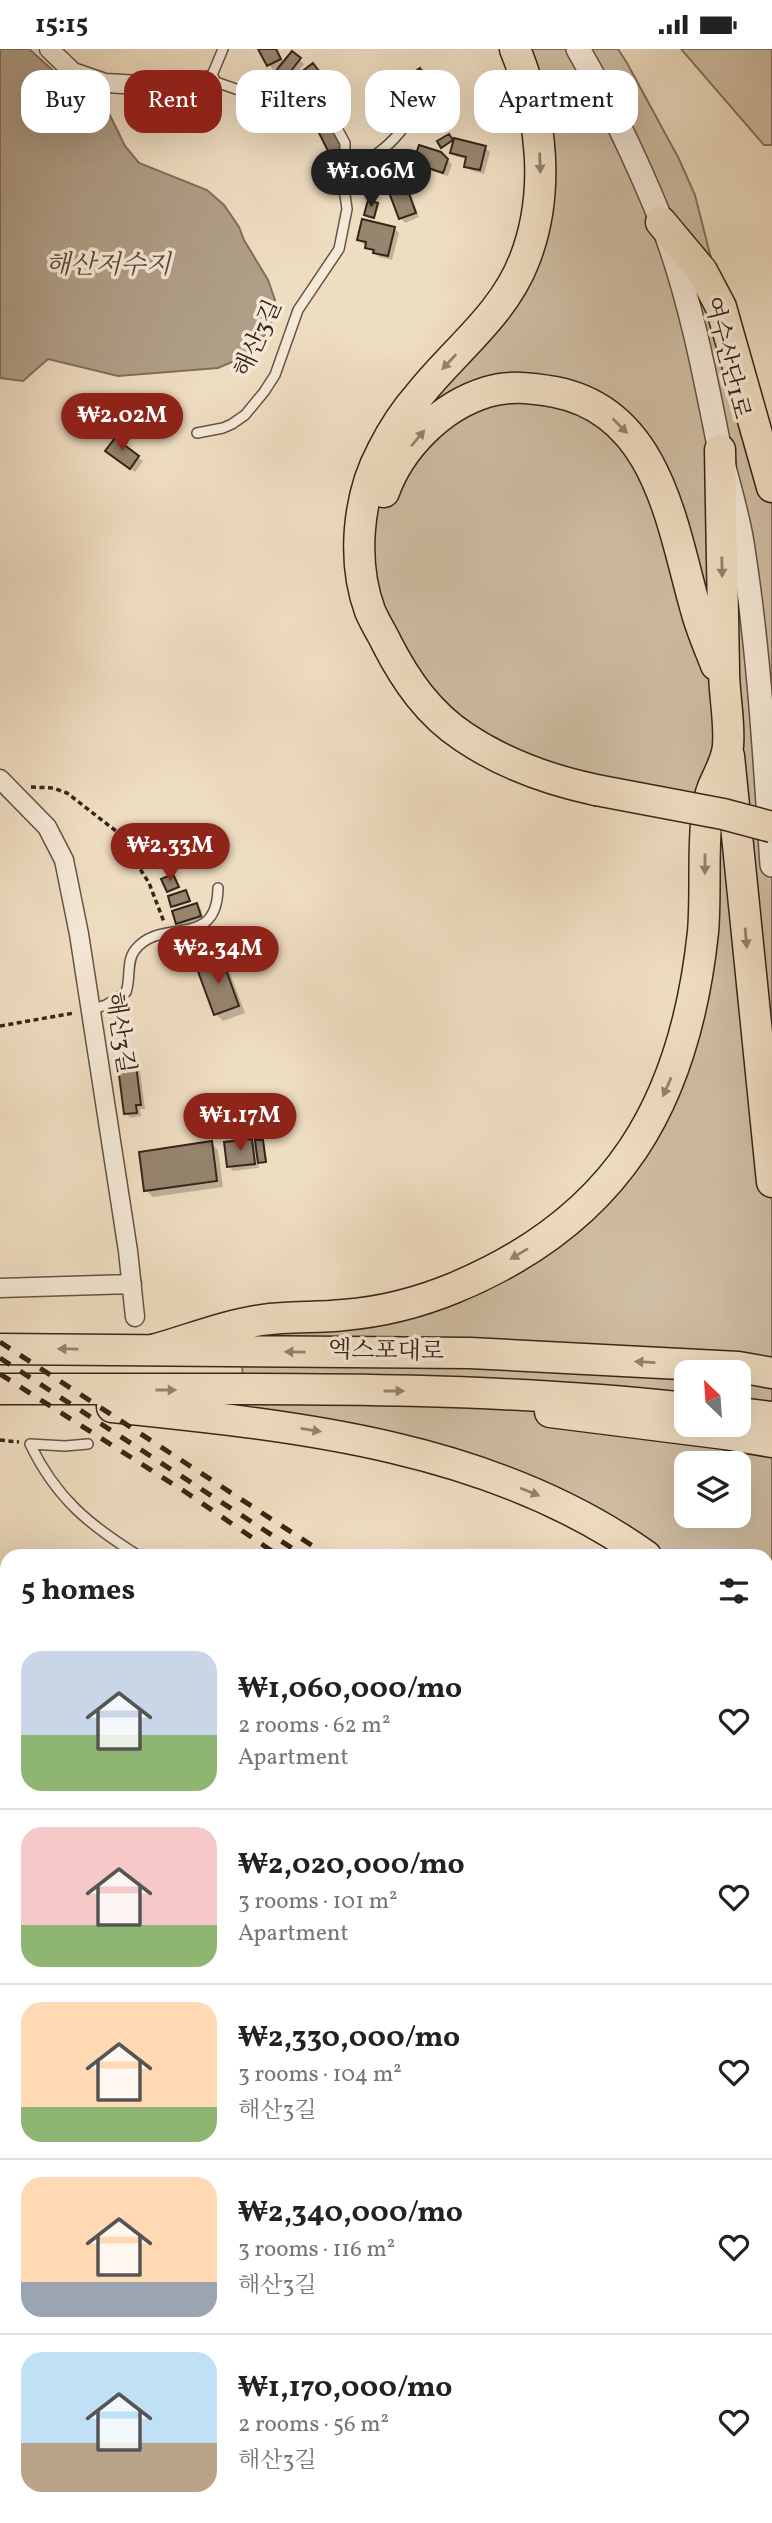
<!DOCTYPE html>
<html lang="en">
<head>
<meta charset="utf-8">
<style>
	:root { --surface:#fff; --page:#f6f6f6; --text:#222; --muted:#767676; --line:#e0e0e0; --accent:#8f2418 }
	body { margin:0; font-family:Vollkorn,"Noto Serif KR",serif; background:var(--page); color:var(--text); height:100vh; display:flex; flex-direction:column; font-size:26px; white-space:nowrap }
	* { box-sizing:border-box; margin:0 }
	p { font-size:23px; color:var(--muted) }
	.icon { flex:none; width:38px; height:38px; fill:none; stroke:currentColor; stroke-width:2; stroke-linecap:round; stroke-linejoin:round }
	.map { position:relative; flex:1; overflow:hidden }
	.sheet { position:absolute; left:0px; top:1500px; width:774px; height:975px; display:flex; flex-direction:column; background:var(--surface); border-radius:21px 21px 0 0; box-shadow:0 7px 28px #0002 }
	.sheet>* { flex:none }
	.hud { position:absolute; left:21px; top:21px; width:732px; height:63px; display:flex; gap:14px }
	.needle { width:46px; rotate:335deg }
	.fabs { position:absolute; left:674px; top:1311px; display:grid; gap:14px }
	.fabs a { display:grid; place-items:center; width:77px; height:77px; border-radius:14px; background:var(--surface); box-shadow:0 7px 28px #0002; font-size:35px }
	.price { position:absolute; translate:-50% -60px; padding:0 16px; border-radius:24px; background:var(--accent); color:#fff; font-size:23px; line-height:46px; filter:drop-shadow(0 2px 4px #0008) }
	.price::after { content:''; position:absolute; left:50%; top:42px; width:21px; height:16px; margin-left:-10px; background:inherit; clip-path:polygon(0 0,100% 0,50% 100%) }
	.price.active { background:#222; color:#fff }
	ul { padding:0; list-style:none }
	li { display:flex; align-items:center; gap:21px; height:175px; padding:0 21px }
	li+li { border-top:2px solid var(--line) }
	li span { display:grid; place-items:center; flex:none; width:196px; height:140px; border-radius:21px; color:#555 }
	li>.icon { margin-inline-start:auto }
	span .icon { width:84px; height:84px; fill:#fffc; stroke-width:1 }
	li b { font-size:30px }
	h2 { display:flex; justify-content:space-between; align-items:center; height:84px; padding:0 21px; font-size:30px }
	.pill { padding:0 24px; border-radius:21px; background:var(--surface); box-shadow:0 7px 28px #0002; font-size:24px; line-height:63px }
	.pill.active { background:var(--accent); color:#fff }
	.status { display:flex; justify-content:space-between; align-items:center; height:49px; padding:0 35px; background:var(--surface); direction:ltr }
	.status svg { height:19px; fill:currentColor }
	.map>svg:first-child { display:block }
	.green { fill:#d0bea4; stroke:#84725e; stroke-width:2; fill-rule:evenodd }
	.water { fill:#b09f88; stroke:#806f5b; stroke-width:2 }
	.shadow { fill:#0003 }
	.building { fill:#978570; stroke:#372618; stroke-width:2 }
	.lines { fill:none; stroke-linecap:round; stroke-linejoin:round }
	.service-casing { stroke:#655442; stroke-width:12 }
	.minor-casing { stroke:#655442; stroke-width:21 }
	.tertiary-casing { stroke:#655442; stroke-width:26 }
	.trunk-casing { stroke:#372618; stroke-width:33 }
	.path { stroke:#372618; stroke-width:3.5; stroke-dasharray:5 3.5; stroke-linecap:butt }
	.service { stroke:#f5e9d7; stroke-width:9 }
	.minor { stroke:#f5e9d7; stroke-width:18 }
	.tertiary { stroke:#f5e9d7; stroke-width:23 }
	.trunk { stroke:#efddc1; stroke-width:30 }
	.rail { stroke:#372618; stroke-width:5; stroke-dasharray:12 12; stroke-linecap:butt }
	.trunk-bridge-casing { stroke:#372618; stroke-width:33; stroke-linecap:butt }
	.trunk-bridge { stroke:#efddc1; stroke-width:30 }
	.oneway { fill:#93826c }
	.labels { text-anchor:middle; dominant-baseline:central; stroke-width:7; stroke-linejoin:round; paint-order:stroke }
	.street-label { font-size:24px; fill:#372618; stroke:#f5e9d7 }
	.water-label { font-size:26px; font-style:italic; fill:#5b4a3a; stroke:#f5e9d7 }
</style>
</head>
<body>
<div class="status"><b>15:15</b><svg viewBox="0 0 49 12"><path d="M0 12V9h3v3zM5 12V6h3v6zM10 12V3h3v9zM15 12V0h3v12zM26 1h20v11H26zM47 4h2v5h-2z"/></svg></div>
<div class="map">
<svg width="772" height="2474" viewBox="0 0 772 2474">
	<rect width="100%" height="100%" fill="#efddc1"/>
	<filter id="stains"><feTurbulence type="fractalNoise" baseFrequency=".00286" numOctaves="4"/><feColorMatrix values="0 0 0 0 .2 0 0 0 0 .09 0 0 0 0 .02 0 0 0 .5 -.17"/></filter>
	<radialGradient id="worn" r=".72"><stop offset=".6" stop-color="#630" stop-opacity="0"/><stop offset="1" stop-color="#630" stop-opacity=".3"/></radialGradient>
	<path class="green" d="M515,0H618L627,14L679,110L695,146L734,300L772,438V1635L766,1627V1507H646L558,1455L245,1372L240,1276L345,1266L547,1188L670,1034L706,765L485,701L386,593L364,452L487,272L535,178ZM686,1323H738V1376H686ZM686,1414H738V1466H686Z
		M681,0H772V96H764Z"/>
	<path class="water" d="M0,0H29L66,33L102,50L125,97L139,114L207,141L224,156L239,178L244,191L268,231L275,251L273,270L264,288L246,307L218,319L118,327L48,310L23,332L0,329Z"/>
	<path class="shadow" d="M260,0H277L284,14L292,4L304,15L285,39L277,33L284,15L273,21Z
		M317,21L338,48L324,59L299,28Z
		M424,26L442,49L430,59L425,54Z
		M402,35L411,46L398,57L388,46Z
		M485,99L490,103L484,125L470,121L466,117L467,110L457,108L452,103Z
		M440,104L452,115L448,127L419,118L415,113Z
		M406,141L411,146L419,168L405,174L401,169Z
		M394,179L399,184L392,211L379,208L359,191Z
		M111,406L138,408L143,412L135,423Z
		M186,843L190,853L174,859L173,857Z
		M196,856L201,860L204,872L182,879L178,874Z
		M220,909L227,916L245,964L223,972L216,965L198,918Z
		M136,1018L140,1022L145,1060H140L141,1067L130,1069L126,1064Z
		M252,1092L258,1098L263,1092L264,1094L267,1114L261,1115L258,1111L259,1119L233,1122L229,1117Z
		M211,1094L218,1101L223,1138L153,1148L146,1141Z"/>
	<path class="building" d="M258,0H276L281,10L267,17Z
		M292,2L301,9L280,36L270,29Z
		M313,14L335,43L318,56L296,27Z
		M420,19L439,43L424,56L404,31Z
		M402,32L411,44L395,57L386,46Z
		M322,77H328L332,80L340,95L339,112L336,118L316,78Z
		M449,85L453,91L441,99L437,92Z
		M454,89L486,97L480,121L464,118L466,108L450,104Z
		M419,96L441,103L448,110L443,124L413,114Z
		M326,105L336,125L337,135L327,139L326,125L318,109Z
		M407,139L416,164L399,170L390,146Z
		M368,151L378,154L374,169L364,166Z
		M362,170L395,178L388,207L373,204L374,201L365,199L366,193L357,191Z
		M115,389L139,407L130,420L105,402Z
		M173,825L179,838L167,843L161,830Z
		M186,841L190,852L171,858L168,847Z
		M197,854L201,867L176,875L172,862Z
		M221,907L239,957L214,966L196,917Z
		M136,1016L141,1056H136L137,1064L124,1065L118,1018Z
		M252,1090L255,1115L227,1118L224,1093Z
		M255,1091H263L266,1113L258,1114Z
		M212,1092L217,1132L144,1142L139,1103Z"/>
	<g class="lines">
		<defs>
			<path id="service" d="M341,118C351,116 361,114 369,110C384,101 408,80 410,63
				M197,384L223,379L232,375L245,366L264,343L275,326L298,261L339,200L347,160L341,118L345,108V94L332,70L302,67L276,54L210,31L223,0
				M90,961L106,956L126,943C131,930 126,912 135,901C161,867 217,902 218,839
				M88,1395L65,1397L30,1395C56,1449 89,1476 139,1507
				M407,2468L409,2474"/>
			<path id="minor" d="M49,0L73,23L105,34L191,39L210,31
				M0,730L47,778L64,811L79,885L128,1202L135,1268
				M0,1239L132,1235"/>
			<path id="tertiary" d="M578,0C610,55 637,112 661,171C689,244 704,321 719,397C726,430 737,461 742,494C759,600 765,709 772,816"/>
			<path id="trunk" d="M515,0C542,66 551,144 524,212C503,266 455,301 420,345C405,362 392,382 382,402C357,449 352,513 370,562C375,574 382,584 387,595C406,632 429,665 464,688C504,715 549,731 596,741
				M661,173L702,222L721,258L772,438
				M384,443C400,398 441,357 487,343C510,336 532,339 555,343C659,363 672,478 696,561C701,580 709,598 716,616
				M729,707L772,1133
				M0,1300L470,1304L738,1318L772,1324
				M153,1301C189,1291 226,1276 262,1271C290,1267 317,1269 344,1266C381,1263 420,1253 454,1239C618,1171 685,1054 703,883C706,847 703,811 706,775C707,763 708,750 713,738C718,726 727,711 728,697C730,672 724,646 724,621C723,548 721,474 720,401
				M0,1340C229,1341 459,1334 686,1359
				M112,1358C295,1377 491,1396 646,1507
				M550,1363L725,1385L772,1393
				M738,1364L772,1368
				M766,1627L772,1635"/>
		</defs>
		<use href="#service" class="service-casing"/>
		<use href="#minor" class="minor-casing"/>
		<use href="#tertiary" class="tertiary-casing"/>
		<use href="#trunk" class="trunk-casing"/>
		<path class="path" d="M31,738L53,739L67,744L116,782L149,834L164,873
			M0,977L74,964
			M0,1391L19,1393
			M0,1711L7,1710
			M0,2328L7,2326"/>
		<use href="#service" class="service"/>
		<use href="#minor" class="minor"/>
		<use href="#tertiary" class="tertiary"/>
		<use href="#trunk" class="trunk"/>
		<path class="rail" d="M0,1293L328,1507
			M0,1309L304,1507
			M0,1325L187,1444L279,1507"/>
		<defs>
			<path id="trunk-bridge" d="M596,741L723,765L772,778"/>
		</defs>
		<use href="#trunk-bridge" class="trunk-bridge-casing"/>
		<use href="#trunk-bridge" class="trunk-bridge"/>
	</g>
	<defs><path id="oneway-solid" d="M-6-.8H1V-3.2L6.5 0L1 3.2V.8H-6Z" transform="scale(1.75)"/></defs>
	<g class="oneway">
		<use href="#oneway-solid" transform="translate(540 114) rotate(88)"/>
		<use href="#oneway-solid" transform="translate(449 313) rotate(133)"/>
		<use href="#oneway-solid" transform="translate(620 377) rotate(45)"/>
		<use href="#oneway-solid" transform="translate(418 389) rotate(-50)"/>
		<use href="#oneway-solid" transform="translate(722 518) rotate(89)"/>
		<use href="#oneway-solid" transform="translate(705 815) rotate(90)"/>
		<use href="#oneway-solid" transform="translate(746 889) rotate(85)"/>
		<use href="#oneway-solid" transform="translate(667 1038) rotate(114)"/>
		<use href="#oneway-solid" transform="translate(519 1205) rotate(149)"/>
		<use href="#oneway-solid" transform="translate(68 1300) rotate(-179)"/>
		<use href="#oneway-solid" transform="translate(295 1303) rotate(-179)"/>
		<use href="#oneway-solid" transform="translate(645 1313) rotate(-177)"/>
		<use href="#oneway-solid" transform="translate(166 1341)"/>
		<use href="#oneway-solid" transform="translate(394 1342)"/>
		<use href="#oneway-solid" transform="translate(311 1381) rotate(9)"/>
		<use href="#oneway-solid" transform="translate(530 1443) rotate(22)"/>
	</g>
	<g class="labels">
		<g class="street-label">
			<text transform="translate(259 290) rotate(-66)">해산3길</text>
			<text transform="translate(726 309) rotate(76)">여수산단1로</text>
			<text transform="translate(119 984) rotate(81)">해산3길</text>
			<text transform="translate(386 1303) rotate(1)">엑스포대로</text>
		</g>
		<g class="water-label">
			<text x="108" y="217">해산저수지</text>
		</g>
	</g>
	<rect width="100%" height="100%" filter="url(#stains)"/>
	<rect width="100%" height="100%" fill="url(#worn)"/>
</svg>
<div class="fabs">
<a><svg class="needle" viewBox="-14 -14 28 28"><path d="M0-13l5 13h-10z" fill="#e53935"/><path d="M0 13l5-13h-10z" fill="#767676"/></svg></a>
<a><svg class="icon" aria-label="layers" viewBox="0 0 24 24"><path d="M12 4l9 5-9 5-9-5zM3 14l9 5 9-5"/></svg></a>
</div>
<b class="price active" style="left:371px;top:160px">₩1.06M</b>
<b class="price" style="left:122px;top:404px">₩2.02M</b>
<b class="price" style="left:170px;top:834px">₩2.33M</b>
<b class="price" style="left:218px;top:937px">₩2.34M</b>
<b class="price" style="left:240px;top:1104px">₩1.17M</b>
<div class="hud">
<a class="pill">Buy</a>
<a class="pill active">Rent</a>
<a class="pill">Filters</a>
<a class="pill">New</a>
<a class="pill">Apartment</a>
</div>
<section class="sheet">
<h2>5 homes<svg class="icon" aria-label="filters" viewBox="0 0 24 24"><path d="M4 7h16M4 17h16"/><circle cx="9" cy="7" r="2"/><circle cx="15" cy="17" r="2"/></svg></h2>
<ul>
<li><span style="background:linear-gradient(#c9d6e8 60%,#8fb573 0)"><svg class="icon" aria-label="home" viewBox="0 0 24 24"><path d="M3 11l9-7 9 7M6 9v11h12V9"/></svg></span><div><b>₩1,060,000/mo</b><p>2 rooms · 62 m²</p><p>Apartment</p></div><svg class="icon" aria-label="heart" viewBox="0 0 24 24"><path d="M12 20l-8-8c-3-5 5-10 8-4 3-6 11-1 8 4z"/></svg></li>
<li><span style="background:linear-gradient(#f6c9c9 70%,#8fb573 0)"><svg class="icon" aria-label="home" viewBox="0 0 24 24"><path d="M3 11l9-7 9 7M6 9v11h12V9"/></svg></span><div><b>₩2,020,000/mo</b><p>3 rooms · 101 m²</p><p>Apartment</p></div><svg class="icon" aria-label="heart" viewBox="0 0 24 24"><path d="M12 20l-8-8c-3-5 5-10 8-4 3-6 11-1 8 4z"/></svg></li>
<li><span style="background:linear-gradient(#ffd9b3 75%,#8fb573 0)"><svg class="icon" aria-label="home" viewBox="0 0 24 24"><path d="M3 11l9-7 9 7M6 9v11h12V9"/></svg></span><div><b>₩2,330,000/mo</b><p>3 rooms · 104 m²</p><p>해산3길</p></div><svg class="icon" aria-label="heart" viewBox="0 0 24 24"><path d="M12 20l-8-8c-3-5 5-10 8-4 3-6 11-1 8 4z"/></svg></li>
<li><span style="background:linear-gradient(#ffd9b3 75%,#9aa5b1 0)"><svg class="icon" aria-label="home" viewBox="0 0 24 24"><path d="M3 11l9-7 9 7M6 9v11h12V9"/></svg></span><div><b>₩2,340,000/mo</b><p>3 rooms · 116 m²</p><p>해산3길</p></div><svg class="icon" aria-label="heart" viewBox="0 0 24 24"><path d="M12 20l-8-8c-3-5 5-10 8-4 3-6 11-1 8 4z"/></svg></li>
<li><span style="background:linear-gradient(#bfe0f5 65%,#b9a48a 0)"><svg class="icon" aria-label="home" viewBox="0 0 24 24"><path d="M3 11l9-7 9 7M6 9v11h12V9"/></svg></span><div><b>₩1,170,000/mo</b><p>2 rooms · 56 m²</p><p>해산3길</p></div><svg class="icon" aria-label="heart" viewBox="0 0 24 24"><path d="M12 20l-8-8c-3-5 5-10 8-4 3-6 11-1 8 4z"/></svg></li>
</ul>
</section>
</div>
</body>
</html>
